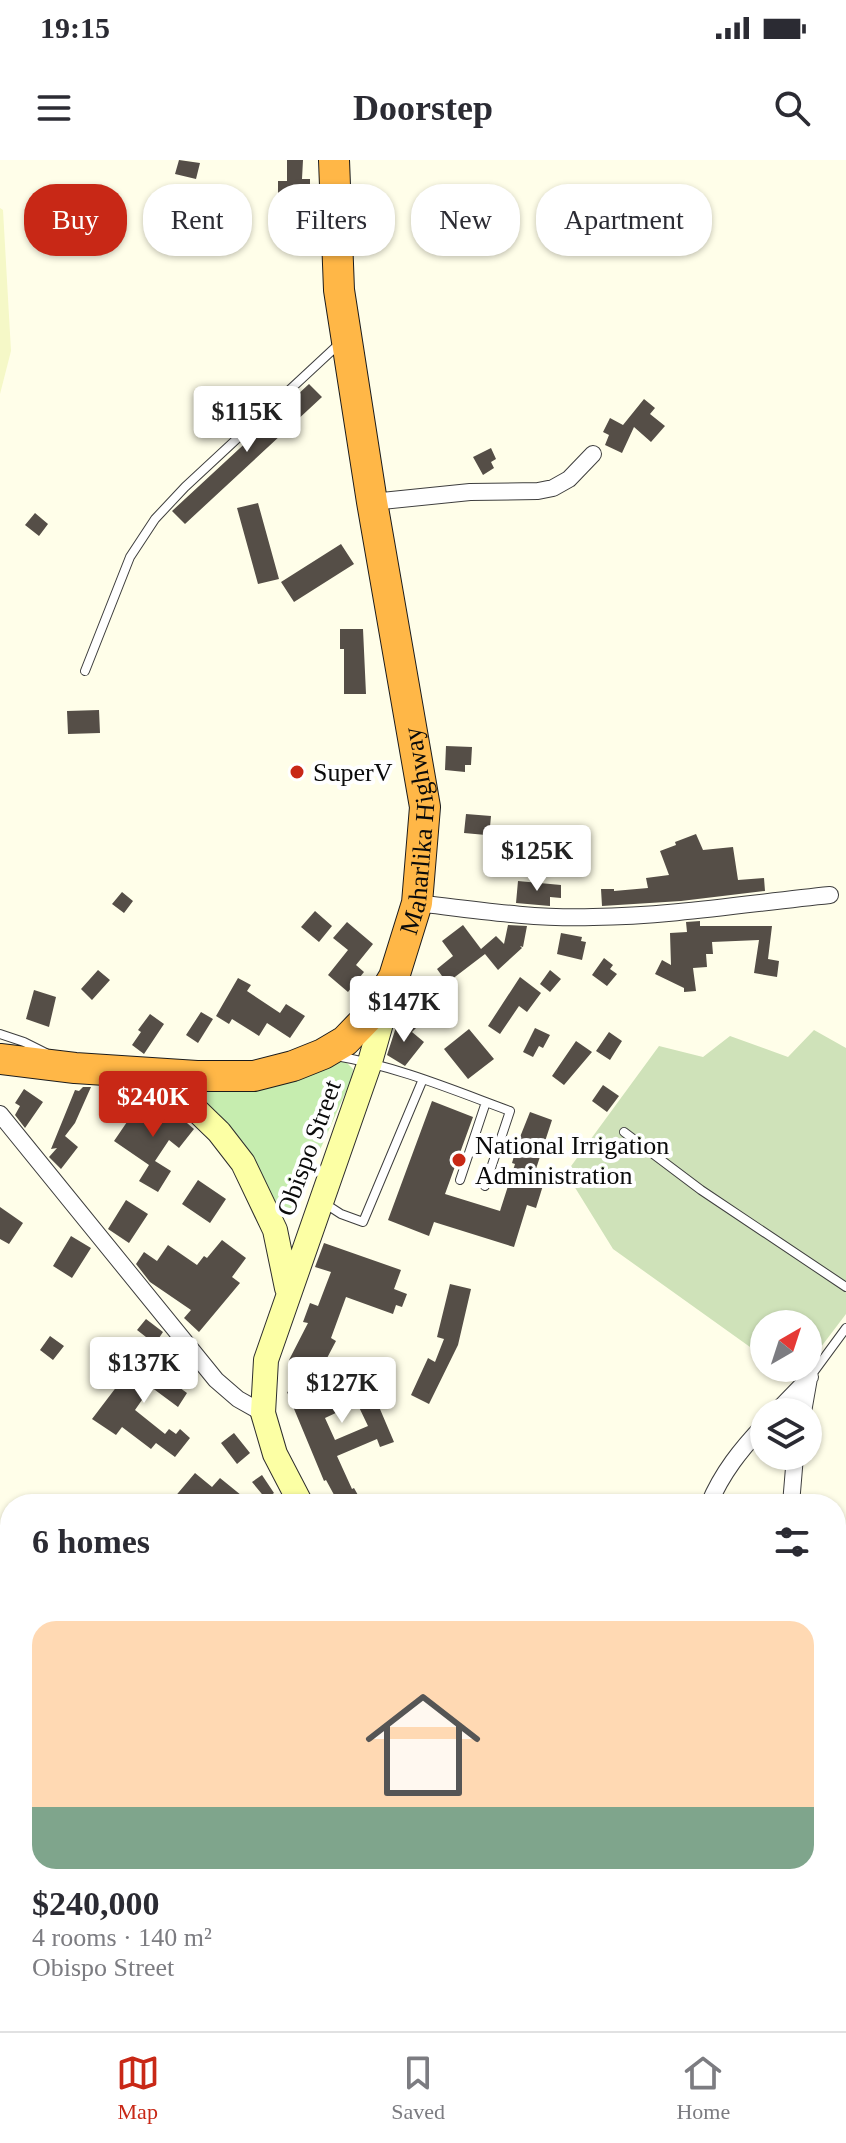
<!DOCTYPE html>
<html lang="en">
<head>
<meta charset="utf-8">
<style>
	:root { --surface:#fff; --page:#f7f7f7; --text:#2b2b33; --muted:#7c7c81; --line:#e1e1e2; --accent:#c82816 }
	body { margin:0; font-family:"Times New Roman",serif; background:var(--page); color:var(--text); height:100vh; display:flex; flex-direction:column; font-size:30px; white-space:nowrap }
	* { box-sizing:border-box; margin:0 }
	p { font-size:26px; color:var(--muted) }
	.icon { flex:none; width:44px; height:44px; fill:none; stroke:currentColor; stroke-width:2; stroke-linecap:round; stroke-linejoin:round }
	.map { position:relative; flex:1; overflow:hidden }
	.panel { position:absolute; left:0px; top:1334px; width:846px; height:538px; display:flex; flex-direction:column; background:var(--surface); border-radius:32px 32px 0 0; box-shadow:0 2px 6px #0004 }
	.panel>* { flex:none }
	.guide { position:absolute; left:24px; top:24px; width:798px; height:72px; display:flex; gap:16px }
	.needle { width:52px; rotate:39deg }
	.fabs { position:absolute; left:750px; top:1150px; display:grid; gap:16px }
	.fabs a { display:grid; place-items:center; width:72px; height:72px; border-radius:50%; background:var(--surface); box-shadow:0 2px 6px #0004; font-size:40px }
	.price { position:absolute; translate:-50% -68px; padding:0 18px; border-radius:8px; background:#fff; color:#222; font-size:26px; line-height:52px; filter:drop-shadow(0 2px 4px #0008) }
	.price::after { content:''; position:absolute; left:50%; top:48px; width:24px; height:18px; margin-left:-12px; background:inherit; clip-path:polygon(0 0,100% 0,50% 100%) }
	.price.selected { background:var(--accent); color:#fff }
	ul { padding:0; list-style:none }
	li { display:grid; align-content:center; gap:16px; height:424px; padding:0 32px }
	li+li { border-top:2px solid var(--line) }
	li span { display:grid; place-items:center; height:248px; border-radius:24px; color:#555 }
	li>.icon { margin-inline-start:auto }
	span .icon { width:144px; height:144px; fill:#fffc; stroke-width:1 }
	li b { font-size:34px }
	h2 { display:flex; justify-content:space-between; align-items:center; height:96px; padding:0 32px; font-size:34px }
	.pill { padding:0 28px; border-radius:32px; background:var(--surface); box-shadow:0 2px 6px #0004; font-size:28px; line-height:72px }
	.pill.selected { background:var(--accent); color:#fff }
	.status { display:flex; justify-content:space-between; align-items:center; height:56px; padding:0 40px; background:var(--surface); direction:ltr }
	.status svg { height:22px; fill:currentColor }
	header { display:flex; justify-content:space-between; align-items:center; height:104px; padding:0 32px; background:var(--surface); font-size:36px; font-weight:700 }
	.menu { display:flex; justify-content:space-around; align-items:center; height:112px; border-top:2px solid var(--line); background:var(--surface); font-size:22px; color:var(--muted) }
	.menu a { display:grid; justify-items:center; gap:4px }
	.menu .selected { color:var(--accent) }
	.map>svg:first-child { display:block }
	.farmland { fill:#f5f8c7 }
	.green { fill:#c6edaf }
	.cemetery { fill:#cfe2b9 }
	.building { fill:#554e47; fill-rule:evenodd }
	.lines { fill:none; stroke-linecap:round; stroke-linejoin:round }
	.lane-casing { stroke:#3e3e3e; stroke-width:10 }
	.street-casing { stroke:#3e3e3e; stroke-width:18 }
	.secondary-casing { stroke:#2d2d2d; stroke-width:26 }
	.highway-casing { stroke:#1c1c1c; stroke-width:32 }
	.lane { stroke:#fff; stroke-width:8 }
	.street { stroke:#fff; stroke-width:16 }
	.secondary { stroke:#fcffa4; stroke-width:24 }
	.highway { stroke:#ffb747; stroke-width:30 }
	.poi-dot { fill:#c82816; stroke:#fff; stroke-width:3 }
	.labels { text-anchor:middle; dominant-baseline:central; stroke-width:8; stroke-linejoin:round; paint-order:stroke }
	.poi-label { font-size:26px; fill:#0b0b0b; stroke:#fff; text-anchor:start }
	.street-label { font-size:26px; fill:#0b0b0b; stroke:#fff }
</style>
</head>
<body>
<div class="status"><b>19:15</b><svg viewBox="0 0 49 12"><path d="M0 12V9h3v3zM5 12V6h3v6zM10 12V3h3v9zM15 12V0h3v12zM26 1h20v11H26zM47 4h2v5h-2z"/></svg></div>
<header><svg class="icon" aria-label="menu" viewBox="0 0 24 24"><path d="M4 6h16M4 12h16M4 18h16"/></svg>Doorstep<svg class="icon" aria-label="search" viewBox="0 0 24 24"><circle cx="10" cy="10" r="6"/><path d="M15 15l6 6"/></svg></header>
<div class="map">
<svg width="846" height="1871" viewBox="0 0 846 1871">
	<rect width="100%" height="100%" fill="#fffee9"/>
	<path class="farmland" d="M0,48L3,50L11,191L0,234Z
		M0,1535L10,1548V1862H160L161,1871H0Z"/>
	<path class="green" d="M336,900L346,902L353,909L352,918L294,1048L274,1050L189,936L190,926Z"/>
	<path class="cemetery" d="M814,870L846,888V1154L808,1204V1164H764V1197L613,1089L566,1013L659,886L703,897L730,876L788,897Z"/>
	<path class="building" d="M179,0L200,3L196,19L175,14Z
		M287,0H303L302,19H310V30H291V36H278V21H287Z
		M309,224L322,237L185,364L172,351Z
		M644,239L655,248L650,254L665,266L651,282L634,267L622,293L605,285L609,275L603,272L610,258L623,265Z
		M491,288L496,299L491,302L494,308L483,315L473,297Z
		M258,343L279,419L258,424L237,348Z
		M35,353L48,364L39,376L25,365Z
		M341,384L354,404L294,442L281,422Z
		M340,469H363L366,534H344V489H340Z
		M99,550L100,573L68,574L67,551Z
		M446,586L472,587L471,605H465V612L445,610Z
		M466,654L491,656L490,667H486V675L464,673Z
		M696,674L703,690L733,687L738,720L764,718L765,731L681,741L602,746L601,729H614V731L648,728L646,718L669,715L660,691L676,685L675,682Z
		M502,693L519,695L517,716L500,715Z
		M518,721L561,725V738L550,737V746L516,743Z
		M122,732L133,741L124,753L112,744Z
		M315,751L332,766L319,782L301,767Z
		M700,761V766H772L768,799L779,801L777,817L754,813L759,780L712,782L713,794H706L707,807L693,808L696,831L684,832V828L655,814L662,800L671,805L670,773L687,772L686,762Z
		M347,762L373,784L356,805L364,812L348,832L328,815L348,790L333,778Z
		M463,765L481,789L496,776L504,784L508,765L527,766L523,787L520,786L522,788L498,810L485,794L447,823L437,809L453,796L442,781Z
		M561,773L582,777L581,781L586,782L582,800L557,794Z
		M604,798L613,805L610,809L617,814L607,826L592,815Z
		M98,810L110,820L92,840L81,829Z
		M550,810L561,819L550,832L540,824Z
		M520,817L541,833L527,852L519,846L500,874L488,866Z
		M238,818L251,825L247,831L280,853L286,844L305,856L290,878L267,863L259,876L232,859L229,864L216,856Z
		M34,830L56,837L49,867L26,859Z
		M201,852L213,859L198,883L186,875Z
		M150,854L164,864L144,894L132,885L141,872L138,870Z
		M398,861L416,868L412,872L424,882L405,906L387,895Z
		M535,868L550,875L543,888L539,886L533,897L523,892Z
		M469,869L494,899L468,919L444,889Z
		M609,872L622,881L610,900L596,891Z
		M576,881L592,892L564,925L552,916Z
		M603,925L619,936L607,952L592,941Z
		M83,927H91L75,963L65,976L78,987L61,1009L49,997L57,988L51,989L75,930L79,931Z
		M24,929L43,942L25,968L15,955L20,946L15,943Z
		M432,941L473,957L445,1034L500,1051L515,1004L512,1003L518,982L530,952L552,960L534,1015L545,1019L536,1048L527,1045L514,1087L434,1062L429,1076L388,1060Z
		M132,942L163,949L166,945L194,969L179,988L169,980L155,1001L171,1011L158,1032L139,1021L149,1005L114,981L127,962Z
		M198,1020L226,1039L210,1063L182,1044Z
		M126,1040L148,1054L129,1083L108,1069Z
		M0,1047L23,1063L9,1084L0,1079Z
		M71,1076L91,1088L72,1118L53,1106Z
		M222,1080L246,1098L232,1117L240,1123L199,1172L184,1158L191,1150L150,1122L136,1104L144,1092L157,1101L168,1085L197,1105L204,1096L207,1098Z
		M324,1083L401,1110L394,1129L407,1134L402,1147L396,1145L393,1154L346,1137L331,1178L336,1181L326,1200L320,1197L313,1212L289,1200L308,1163L303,1162L310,1143L318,1146L331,1112L315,1107Z
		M450,1124L471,1129L458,1185L429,1244L411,1235L428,1198L435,1202L444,1179L437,1177Z
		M146,1159L163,1172L155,1184L137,1170Z
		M50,1176L64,1186L53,1200L40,1190Z
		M159,1189L175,1202L164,1216L187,1233L178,1247L151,1227L135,1250L165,1274L169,1269L176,1274L180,1269L190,1278L175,1297L156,1283L151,1289L122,1267L116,1275L92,1259L127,1213L134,1218Z
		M374,1201L387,1230L374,1235L394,1282L380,1287L377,1279L337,1296L352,1329L354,1328L363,1344H339L326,1320L324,1321L287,1232L316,1219L314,1224L318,1232L322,1230L327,1241L351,1230L346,1218L357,1213L355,1209ZM357,1243L368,1266L335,1280L325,1258Z
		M234,1273L250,1293L237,1304L221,1283Z
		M195,1313L212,1327L220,1318L252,1344H179L173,1339Z
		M262,1315L274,1333L266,1339L252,1322Z"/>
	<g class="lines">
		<defs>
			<path id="lane" d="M85,511L130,397L155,359L185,327L339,184
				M0,874L24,882L46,893
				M336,896C396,906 453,930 510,951L485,1026
				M624,972L701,1030L846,1127
				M460,1020L486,942
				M324,1043L341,1054L363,1062L423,919
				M810,1217L846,1168"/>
			<path id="street" d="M372,342L470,332L538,331L553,328L569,319L593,294
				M417,743C476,750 534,759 593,757C672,756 751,743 830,735
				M0,954L216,1220L238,1239L263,1253
				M776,1252L810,1217
				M803,1252L809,1218
				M709,1344C722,1313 741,1289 764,1265
				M791,1344L795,1296
				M836,1377L846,1382
				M836,1577L846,1562
				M836,1618L846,1617
				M341,1862L387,1871
				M441,1871L445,1862
				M558,1871L567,1862"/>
			<path id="secondary" d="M144,911L188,942L219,972L243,1003L275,1070L287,1128
				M301,1344L275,1294L263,1253L266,1200L370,902L389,835
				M604,1862L609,1871"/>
			<g id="highway">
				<path id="s1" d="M0,899L75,908L197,916H254L293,906L323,894L345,881L373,852L394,817L417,743L425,647L372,342L339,130L334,0"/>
			</g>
		</defs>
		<use href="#lane" class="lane-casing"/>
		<use href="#street" class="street-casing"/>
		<use href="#secondary" class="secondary-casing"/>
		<use href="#highway" class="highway-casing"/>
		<use href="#lane" class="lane"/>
		<use href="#street" class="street"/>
		<use href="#secondary" class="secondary"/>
		<use href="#highway" class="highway"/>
	</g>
	<g class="poi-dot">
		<circle cx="297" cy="612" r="8"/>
		<circle cx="459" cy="1000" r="8"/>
	</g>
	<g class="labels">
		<g class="poi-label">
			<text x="313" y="612">SuperV</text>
			<text x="475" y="985">National Irrigation<tspan x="475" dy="30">Administration</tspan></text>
		</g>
		<g class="street-label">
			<text stroke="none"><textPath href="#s1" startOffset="584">Maharlika Highway</textPath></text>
			<text transform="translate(309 988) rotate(-70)">Obispo Street</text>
		</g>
	</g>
</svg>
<div class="fabs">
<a><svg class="needle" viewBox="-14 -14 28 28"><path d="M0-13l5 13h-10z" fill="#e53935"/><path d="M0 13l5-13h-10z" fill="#7c7c81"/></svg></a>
<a><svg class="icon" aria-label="layers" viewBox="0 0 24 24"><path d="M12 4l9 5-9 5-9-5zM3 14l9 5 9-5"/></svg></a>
</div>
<b class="price" style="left:247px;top:294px">$115K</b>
<b class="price" style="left:537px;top:733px">$125K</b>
<b class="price" style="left:404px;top:884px">$147K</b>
<b class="price selected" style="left:153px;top:979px">$240K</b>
<b class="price" style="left:144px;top:1245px">$137K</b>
<b class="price" style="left:342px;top:1265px">$127K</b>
<div class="guide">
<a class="pill selected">Buy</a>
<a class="pill">Rent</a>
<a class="pill">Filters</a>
<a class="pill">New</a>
<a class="pill">Apartment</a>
</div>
<section class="panel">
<h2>6 homes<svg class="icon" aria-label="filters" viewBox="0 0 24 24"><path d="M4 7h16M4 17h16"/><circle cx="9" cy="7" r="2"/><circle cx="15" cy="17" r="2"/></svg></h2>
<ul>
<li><span style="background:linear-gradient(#ffd9b3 75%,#7fa58c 0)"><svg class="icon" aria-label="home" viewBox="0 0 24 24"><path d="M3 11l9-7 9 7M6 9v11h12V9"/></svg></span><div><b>$240,000</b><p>4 rooms · 140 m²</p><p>Obispo Street</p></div></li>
</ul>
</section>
</div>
<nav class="menu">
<a class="selected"><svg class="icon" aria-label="map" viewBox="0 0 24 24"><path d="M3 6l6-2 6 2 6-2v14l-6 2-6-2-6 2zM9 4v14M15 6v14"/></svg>Map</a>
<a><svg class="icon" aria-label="saved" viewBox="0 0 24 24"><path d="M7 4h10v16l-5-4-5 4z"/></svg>Saved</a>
<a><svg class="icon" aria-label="home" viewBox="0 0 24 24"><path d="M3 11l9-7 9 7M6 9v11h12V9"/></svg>Home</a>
</nav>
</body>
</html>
